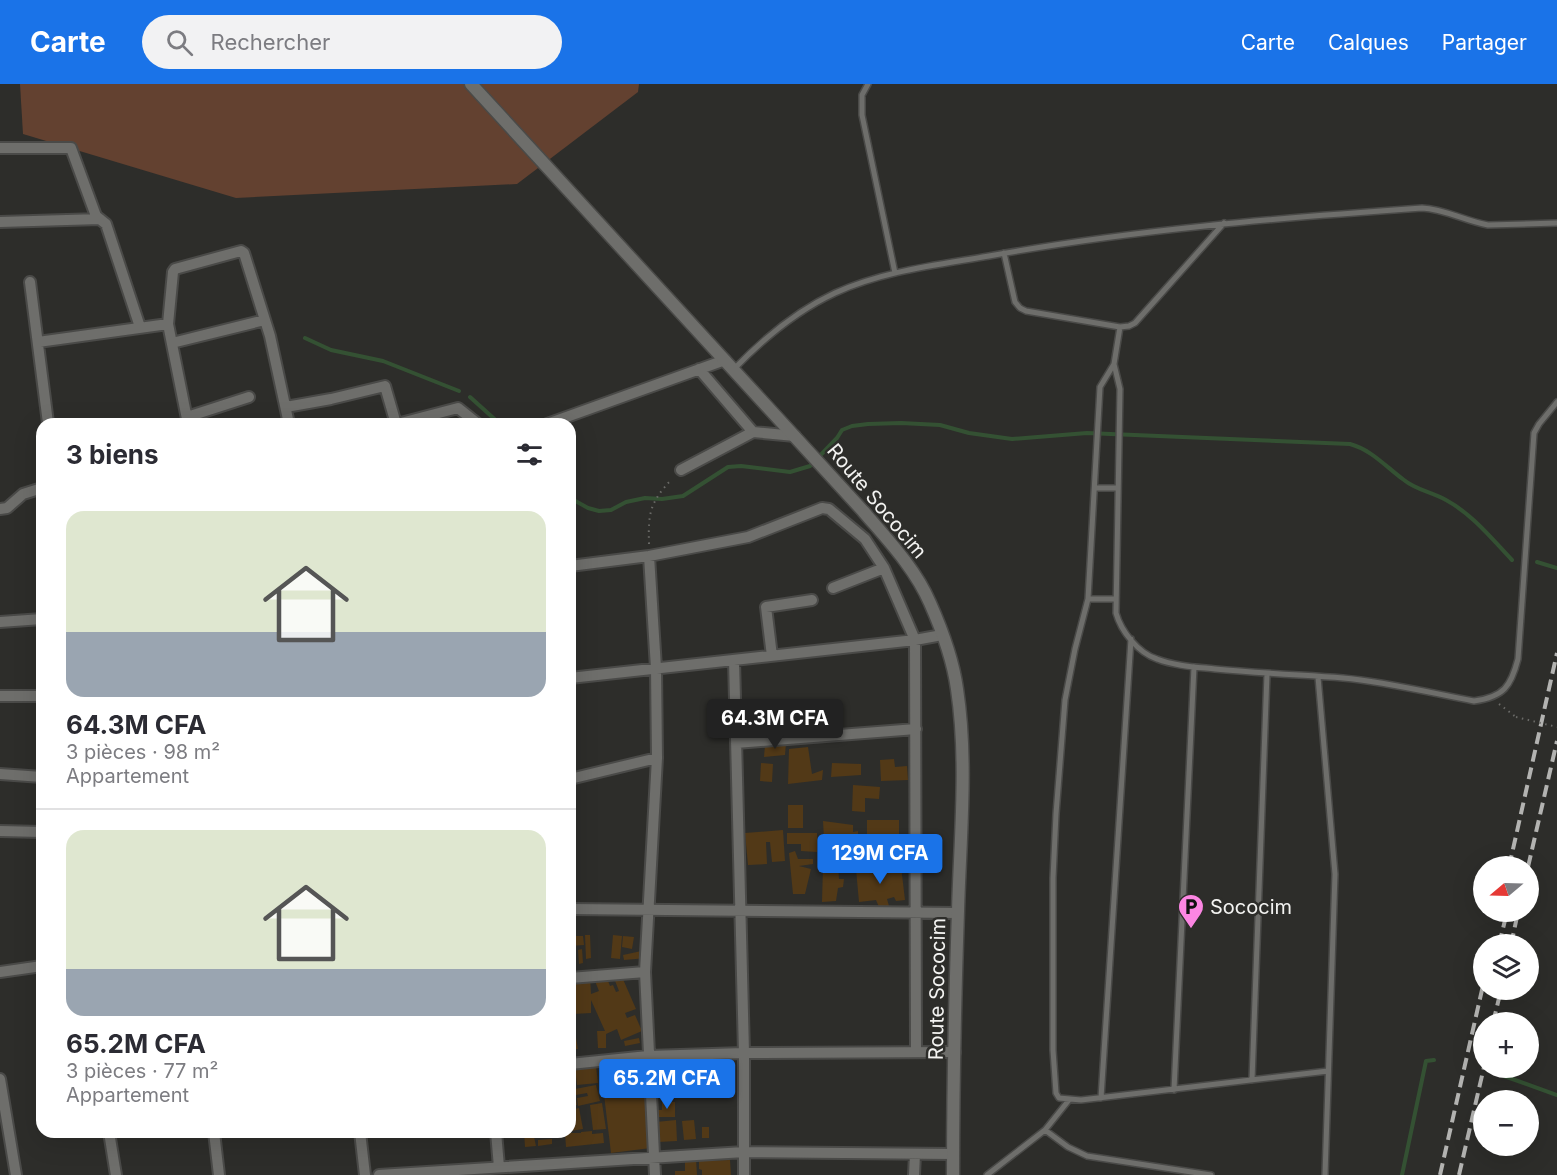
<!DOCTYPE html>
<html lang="fr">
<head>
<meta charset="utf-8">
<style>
	:root { --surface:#fff; --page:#f2f2f3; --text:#2b2b33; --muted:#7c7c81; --line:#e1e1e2; --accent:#1a73e8 }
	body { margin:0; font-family:Inter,sans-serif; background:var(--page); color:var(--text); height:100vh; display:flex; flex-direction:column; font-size:22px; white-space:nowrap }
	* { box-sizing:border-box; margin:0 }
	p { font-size:20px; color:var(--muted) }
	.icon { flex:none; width:33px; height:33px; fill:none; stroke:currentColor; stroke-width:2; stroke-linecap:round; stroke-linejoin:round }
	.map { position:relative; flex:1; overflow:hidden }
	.panel { position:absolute; left:36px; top:334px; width:540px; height:720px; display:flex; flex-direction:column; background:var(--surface); border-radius:18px; box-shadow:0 6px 24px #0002 }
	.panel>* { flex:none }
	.needle { width:39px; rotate:251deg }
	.fabs { position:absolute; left:1473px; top:772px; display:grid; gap:12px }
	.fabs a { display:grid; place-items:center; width:66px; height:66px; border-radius:50%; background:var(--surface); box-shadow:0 6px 24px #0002; font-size:30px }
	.price { position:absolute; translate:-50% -51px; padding:0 14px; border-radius:6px; background:var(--accent); color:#fff; font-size:20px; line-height:39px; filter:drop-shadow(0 2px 3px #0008) }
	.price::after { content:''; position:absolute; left:50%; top:36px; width:18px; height:14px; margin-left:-9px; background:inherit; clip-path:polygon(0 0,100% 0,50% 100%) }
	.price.active { background:#222; color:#fff }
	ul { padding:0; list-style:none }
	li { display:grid; align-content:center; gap:12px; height:318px; padding:0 30px }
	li+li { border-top:2px solid var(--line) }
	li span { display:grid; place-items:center; height:186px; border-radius:18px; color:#555 }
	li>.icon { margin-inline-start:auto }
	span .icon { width:108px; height:108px; fill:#fffc; stroke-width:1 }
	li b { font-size:26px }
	h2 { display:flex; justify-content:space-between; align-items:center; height:72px; padding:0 30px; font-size:26px }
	header { display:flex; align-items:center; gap:36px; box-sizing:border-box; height:84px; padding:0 30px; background:var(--accent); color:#fff }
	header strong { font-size:28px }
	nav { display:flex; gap:33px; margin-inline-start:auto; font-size:21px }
	.search { width:420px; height:54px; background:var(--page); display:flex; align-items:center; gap:15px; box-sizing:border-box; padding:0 21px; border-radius:33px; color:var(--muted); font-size:22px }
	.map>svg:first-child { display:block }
	.green { fill:#634130 }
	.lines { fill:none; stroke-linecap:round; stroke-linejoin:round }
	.stream { stroke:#345133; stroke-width:4 }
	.building { fill:#523917 }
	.service-casing { stroke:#4a4a48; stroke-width:8 }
	.minor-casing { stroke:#4a4a48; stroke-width:14 }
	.tertiary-casing { stroke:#4a4a48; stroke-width:15 }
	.path { stroke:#6a6a67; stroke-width:2; stroke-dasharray:1.5 4.5; stroke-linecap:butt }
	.service { stroke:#6e6e6b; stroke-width:5 }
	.minor { stroke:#6e6e6b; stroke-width:10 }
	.tertiary { stroke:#6e6e6b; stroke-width:12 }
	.rail { stroke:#b3b3b1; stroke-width:4; stroke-dasharray:12 6; stroke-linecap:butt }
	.path-bridge { stroke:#6a6a67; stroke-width:2; stroke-dasharray:1.5 4.5; stroke-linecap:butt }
	.labels { text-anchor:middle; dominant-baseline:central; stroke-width:5; stroke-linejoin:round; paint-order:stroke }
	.street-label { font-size:20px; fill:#f3f3f1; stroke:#2d2d2a }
	.poi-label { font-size:20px; fill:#f3f3f1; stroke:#2d2d2a; text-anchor:start }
</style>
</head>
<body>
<header>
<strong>Carte</strong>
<div class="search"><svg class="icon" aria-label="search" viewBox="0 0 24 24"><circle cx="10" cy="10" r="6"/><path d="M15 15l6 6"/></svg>Rechercher</div>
<nav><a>Carte</a><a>Calques</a><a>Partager</a></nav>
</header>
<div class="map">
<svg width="1557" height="1091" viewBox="0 0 1557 1091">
	<rect width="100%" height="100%" fill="#2d2d2a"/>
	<path class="green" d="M20,0H639L638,8L517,100L236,114L23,50Z"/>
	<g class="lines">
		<path class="stream" d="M305,254L331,266L383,277L459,307
			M470,313L500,340
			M570,414L588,424L599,427L611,426L626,418L645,414L662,415L683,412L728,383L741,382L790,388L810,382L837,354L842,346L852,342L868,340L901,339L940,341L969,349L1012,355L1087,349L1350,360C1372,366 1386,383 1404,396C1416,406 1432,408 1446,416C1472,430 1492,455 1512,476
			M1537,478L1557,484
			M1504,992L1557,1011
			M1402,1091L1426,977L1434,976"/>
	</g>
	<path class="building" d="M786,659L785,671L764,673L765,661Z
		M808,663L812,690L823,686L822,696L788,700L789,665Z
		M894,675L895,683L907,682L908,696L881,697L880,676Z
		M761,679L773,680L772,698L760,697Z
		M832,679L861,680V691L831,693Z
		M853,701L880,703L879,715L865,714V728L852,727Z
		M788,721H803V744H788Z
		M867,736H899V758L883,757V750H867Z
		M823,737L853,741V748L858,747L859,779H843L842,757L824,755Z
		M783,746L785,777L772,778L770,758H766L767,780L748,781L745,749Z
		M787,749H817V768L801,767V760H787Z
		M795,767L798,775H813V780L799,782L811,785L805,810H793L789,769Z
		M838,780L839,795H844L843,803L838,804L836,817L822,818L823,782Z
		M901,782L905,816L896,817L894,813L887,815L889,822L879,823L876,816L859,818L856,785Z
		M585,851H590L591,874L586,875Z
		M613,851L622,852L620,875L611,874Z
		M570,852H583L584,861L570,862Z
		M623,852L634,853L632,865L622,863Z
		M570,864H576V874H570Z
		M582,865L583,879L579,880L578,866Z
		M646,866L647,874L624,876L623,871Z
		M619,886L636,925L625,929L627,934L635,931L642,947L621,956L617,945L606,950V964H598L597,947H605L591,916V929L573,930L571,894L590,893L591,910L599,907L595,897L606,892L610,902L613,901L616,908L619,907L612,889Z
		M572,931L578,965L570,966V932Z
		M639,954L640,959L625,962L624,957Z
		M715,972H728L729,986H715Z
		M711,974L712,986L689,988L688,975Z
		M641,981L651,1064L611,1069L601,986Z
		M596,982L598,999L577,1001L575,984Z
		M573,999L577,1021L570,1022V1000Z
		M596,1001L600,1017L578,1022L577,1014L588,1012L587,1009L576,1011L575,1005Z
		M662,1018H675V1033H656L655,1026H662Z
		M602,1019L606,1045L593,1046L590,1021Z
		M579,1024L583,1045L571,1047L570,1026Z
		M676,1036L677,1057L658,1058L656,1038Z
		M694,1036L696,1055L684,1056L682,1037Z
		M702,1043H709V1054H702Z
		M592,1047V1050L603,1049L604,1059L566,1063L565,1049H581V1048Z
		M524,1048H533L536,1062L525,1063Z
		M552,1055V1060L538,1062V1056Z
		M685,1075H696L697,1091H675V1087H685Z
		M730,1076L731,1091H702V1086L699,1085V1077Z"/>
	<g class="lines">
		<defs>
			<path id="service" d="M868,0L862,11V31L895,189
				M1004,169L1015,218L1020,224L1026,227L1120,243L1129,242L1135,239L1224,139
				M1120,243L1114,280L1120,305L1116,529C1121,547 1138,569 1157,575C1175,582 1196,583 1215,585C1258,589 1301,591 1343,594C1387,598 1431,609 1474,617C1504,613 1511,602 1518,575L1534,349L1539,340L1557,318
				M1114,280L1100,303L1088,515L1075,565L1065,616L1056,730L1053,794V966L1056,1009L1059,1014L1081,1016L1328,987
				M734,285C763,255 796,227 835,209C883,187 937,181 989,172C1132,146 1277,134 1422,124C1445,125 1465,137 1488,141L1557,139
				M1095,404H1118
				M1088,515H1115
				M1318,593L1335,790L1325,1091
				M1252,996L1267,590
				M1174,1006L1194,583
				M1101,1014L1131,555
				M1045,1046L1068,1063L1087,1072L1211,1091
				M987,1091L1045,1046L1069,1016"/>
			<path id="minor" d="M0,64H71L96,132L106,140L140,243
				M0,138L100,135
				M30,198L48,339
				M38,258L168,240
				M172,259L265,236
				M699,285L753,348
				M286,323L331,315L385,302L396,340
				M187,333L249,313
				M188,340L168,240L173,188L175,185L241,167L244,169L270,252L289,340
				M397,340L458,324L478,340
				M547,340L725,276
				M681,386L753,348L795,352
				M0,425L7,424L23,410L42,404
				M649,472L656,584L657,674L645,888L655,1091
				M570,482L649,472L748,453L822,424L829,425L865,455L884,484L915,556L916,968
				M833,504L884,484
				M0,538L42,535
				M772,572L766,523L812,516
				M734,576L744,969V1091
				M570,594L915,556L942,551
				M0,612H42
				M736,659L916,645
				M0,690L42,693
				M570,695L657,674
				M0,747L42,748
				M570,825L958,829
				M0,888L42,882
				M570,894L645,888
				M570,980L648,972L744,969L955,968
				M0,995L16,1091
				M109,1048L116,1091
				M214,1048L219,1091
				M360,1048L365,1091
				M496,1048L499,1083
				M379,1091L744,1068L953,1070
				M914,1091L915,1070"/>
			<path id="tertiary" d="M471,0L863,427C887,455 915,484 930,519C942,546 953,576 957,605C968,678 960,754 958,827C955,915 953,1003 953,1091"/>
		</defs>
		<use href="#service" class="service-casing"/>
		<use href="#minor" class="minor-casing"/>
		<use href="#tertiary" class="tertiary-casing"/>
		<path class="path" d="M649,460C648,429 650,418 672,395
			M1499,620L1516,633"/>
		<use href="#service" class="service"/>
		<use href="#minor" class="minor"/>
		<use href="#tertiary" class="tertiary"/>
		<path class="rail" d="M1509,783L1557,569
			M1528,783L1557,657
			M1499,861L1507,828
			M1511,861L1518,828
			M1493,939L1501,906
			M1440,1091L1484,897
			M1459,1091L1484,983"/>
		<path class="path-bridge" d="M1516,633L1557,643"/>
	</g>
	<defs>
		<symbol id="parking-pin" viewBox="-11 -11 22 30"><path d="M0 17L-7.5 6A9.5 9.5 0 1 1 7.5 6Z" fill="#fc86e3" stroke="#2d2d2a"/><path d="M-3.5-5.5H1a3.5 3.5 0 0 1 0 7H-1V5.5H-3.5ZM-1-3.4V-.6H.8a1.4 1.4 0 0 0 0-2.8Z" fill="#111"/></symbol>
	</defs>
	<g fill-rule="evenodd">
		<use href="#parking-pin" x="1176" y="808" width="30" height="40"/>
	</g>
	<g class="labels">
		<g class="street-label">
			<text transform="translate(877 417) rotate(50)">Route Sococim</text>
			<text transform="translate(937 905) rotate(-89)">Route Sococim</text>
		</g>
		<g class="poi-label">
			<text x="1210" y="823">Sococim</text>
		</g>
	</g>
</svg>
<div class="fabs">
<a><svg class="needle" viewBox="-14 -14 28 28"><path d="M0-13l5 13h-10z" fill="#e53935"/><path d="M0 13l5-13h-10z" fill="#7c7c81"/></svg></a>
<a><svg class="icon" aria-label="layers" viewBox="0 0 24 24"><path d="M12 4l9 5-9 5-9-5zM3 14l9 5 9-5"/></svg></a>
<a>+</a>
<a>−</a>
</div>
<b class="price active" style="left:775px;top:666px">64.3M CFA</b>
<b class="price" style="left:880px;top:801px">129M CFA</b>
<b class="price" style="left:667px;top:1026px">65.2M CFA</b>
<section class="panel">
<h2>3 biens<svg class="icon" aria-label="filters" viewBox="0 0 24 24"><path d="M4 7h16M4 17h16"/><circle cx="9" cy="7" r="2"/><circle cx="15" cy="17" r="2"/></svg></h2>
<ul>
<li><span style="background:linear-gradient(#dfe7d0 65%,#9aa5b1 0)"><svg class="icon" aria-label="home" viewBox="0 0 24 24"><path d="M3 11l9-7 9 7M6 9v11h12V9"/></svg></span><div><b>64.3M CFA</b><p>3 pièces · 98 m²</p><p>Appartement</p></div></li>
<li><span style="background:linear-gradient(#dfe7d0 75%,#9aa5b1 0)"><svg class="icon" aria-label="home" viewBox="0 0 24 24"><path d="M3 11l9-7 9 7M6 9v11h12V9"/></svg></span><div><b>65.2M CFA</b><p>3 pièces · 77 m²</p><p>Appartement</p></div></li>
</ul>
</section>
</div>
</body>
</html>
